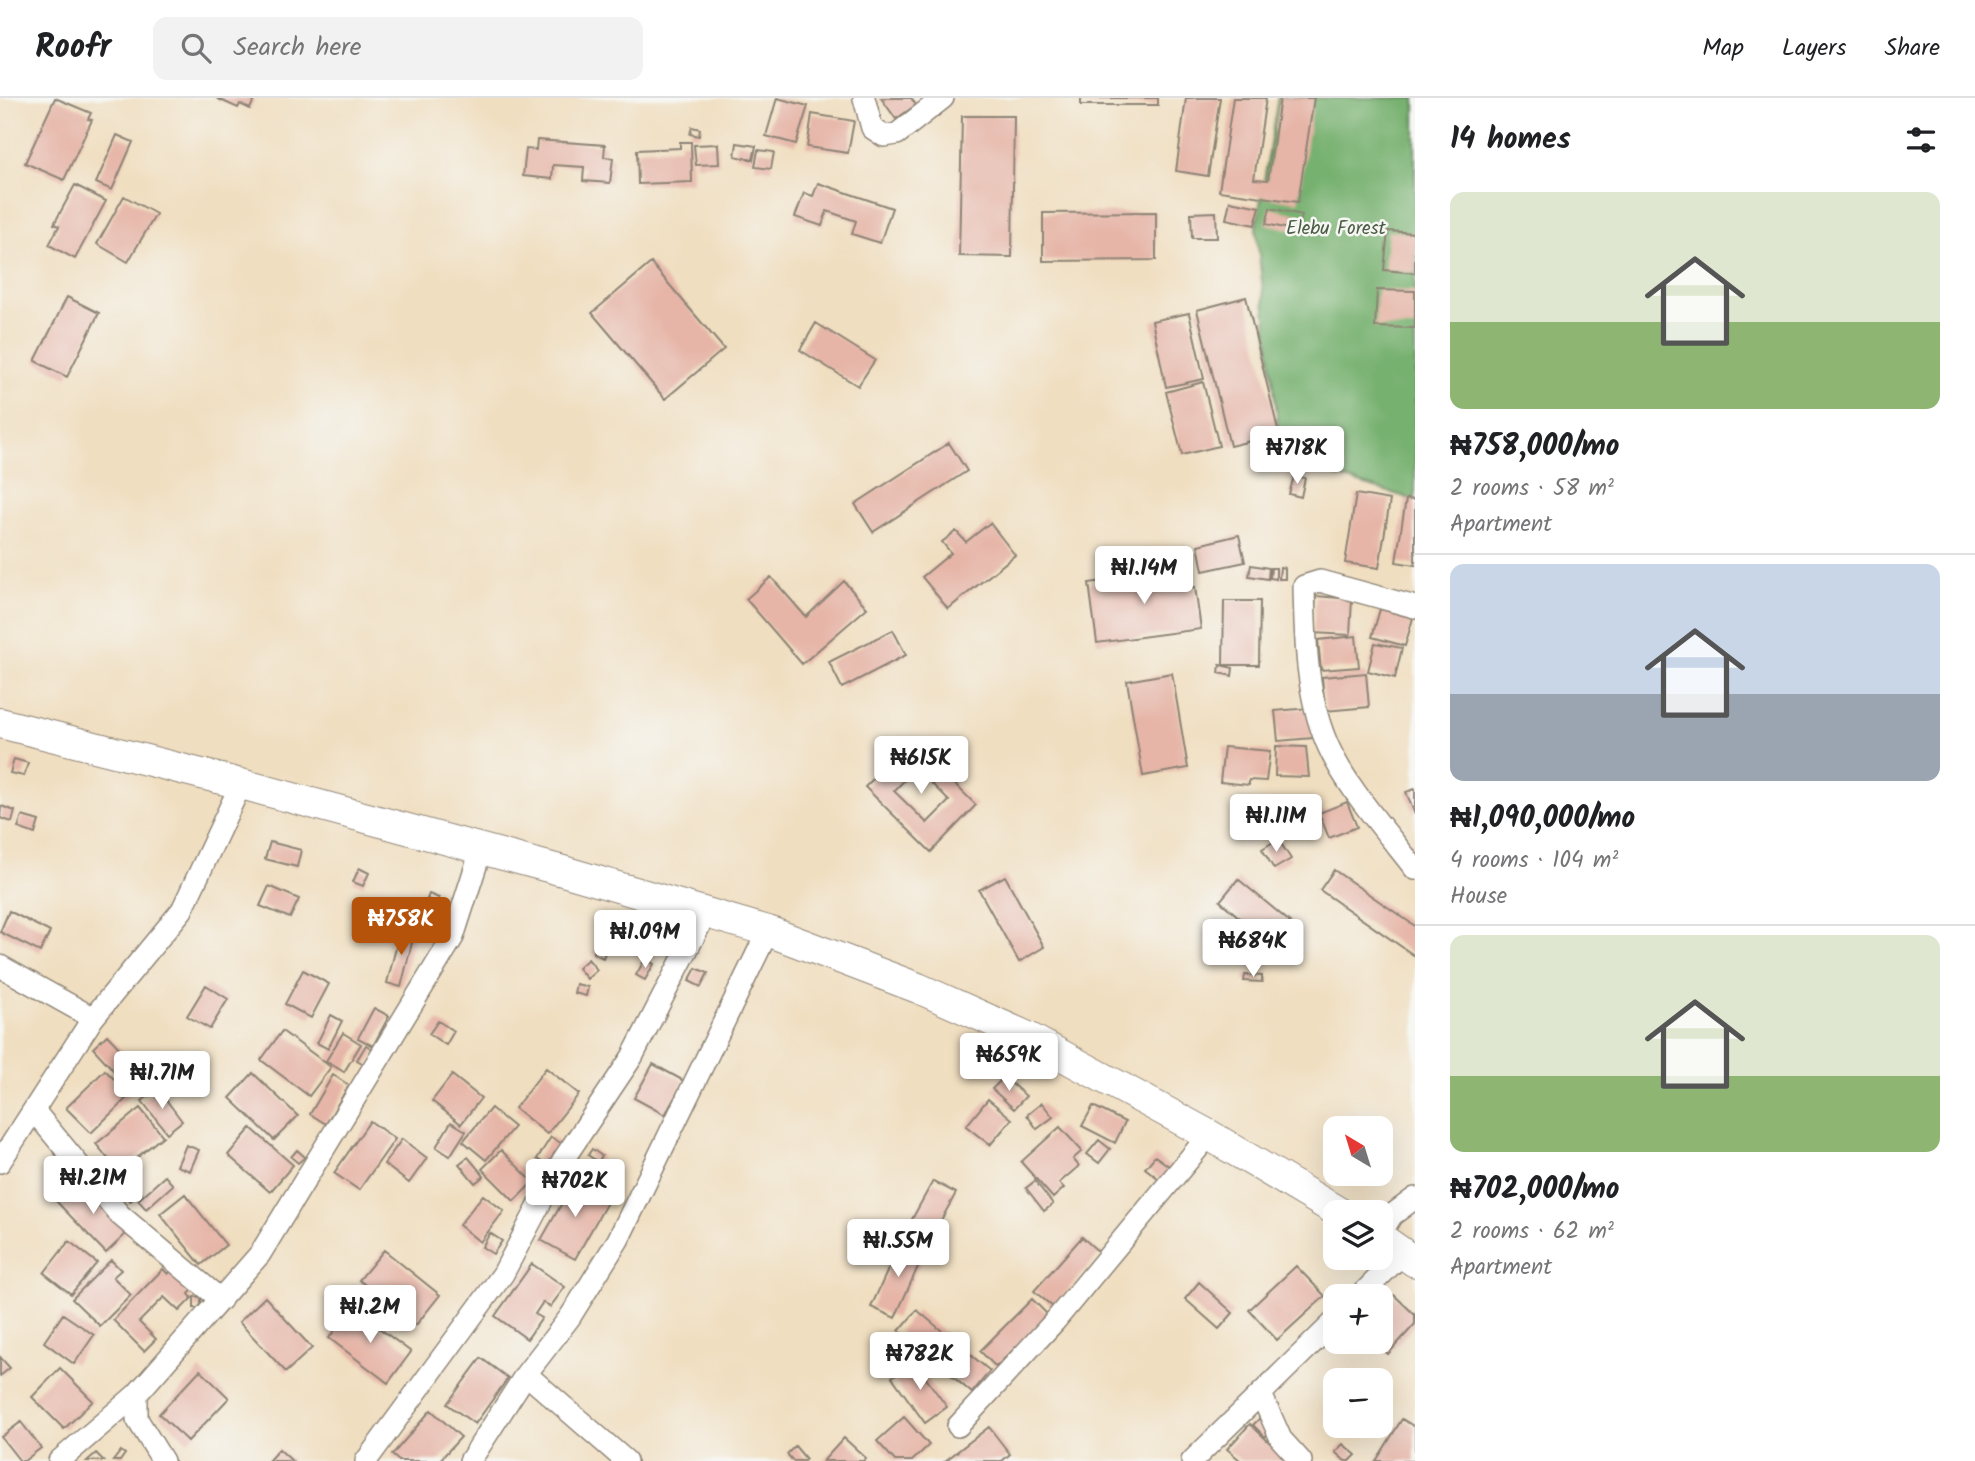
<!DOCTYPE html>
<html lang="en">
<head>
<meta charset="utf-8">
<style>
	:root { --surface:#fff; --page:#f2f2f2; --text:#202124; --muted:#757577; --line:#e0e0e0; --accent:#b45309 }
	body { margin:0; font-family:Kalam,sans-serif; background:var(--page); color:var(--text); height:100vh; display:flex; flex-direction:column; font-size:26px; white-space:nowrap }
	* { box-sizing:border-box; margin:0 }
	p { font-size:23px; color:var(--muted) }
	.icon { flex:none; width:38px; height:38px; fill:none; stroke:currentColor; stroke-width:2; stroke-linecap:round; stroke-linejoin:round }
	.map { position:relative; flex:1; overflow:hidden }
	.sheet { display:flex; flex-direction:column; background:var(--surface); width:560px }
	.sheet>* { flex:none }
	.needle { width:46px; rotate:322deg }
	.tools { position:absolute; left:1323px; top:1018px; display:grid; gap:14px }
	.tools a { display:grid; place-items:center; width:70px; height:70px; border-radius:14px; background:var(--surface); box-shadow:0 7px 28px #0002; font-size:35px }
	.price { position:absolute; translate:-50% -60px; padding:0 16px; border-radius:7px; background:#fff; color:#222; font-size:23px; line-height:46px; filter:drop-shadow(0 2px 4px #0008) }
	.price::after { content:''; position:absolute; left:50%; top:42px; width:21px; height:16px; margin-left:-10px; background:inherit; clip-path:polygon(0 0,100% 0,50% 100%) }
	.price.on { background:var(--accent); color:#fff }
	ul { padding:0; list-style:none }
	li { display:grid; align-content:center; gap:14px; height:371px; padding:0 35px }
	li+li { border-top:2px solid var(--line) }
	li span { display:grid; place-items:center; height:217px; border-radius:14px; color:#555 }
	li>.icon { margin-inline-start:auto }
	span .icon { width:126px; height:126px; fill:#fffc; stroke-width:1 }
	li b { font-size:30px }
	h2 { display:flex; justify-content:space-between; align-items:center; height:84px; padding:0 35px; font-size:30px }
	header { display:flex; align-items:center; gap:42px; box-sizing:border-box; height:98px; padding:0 35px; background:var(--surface); border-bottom:2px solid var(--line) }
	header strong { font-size:33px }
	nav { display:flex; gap:38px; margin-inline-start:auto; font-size:24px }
	.search { width:490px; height:63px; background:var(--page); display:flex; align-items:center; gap:18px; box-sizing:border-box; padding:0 24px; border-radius:14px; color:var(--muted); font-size:26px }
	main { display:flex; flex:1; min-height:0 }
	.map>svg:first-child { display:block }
	.forest { fill:#77b16f; stroke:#516e4d; stroke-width:2 }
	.building { fill:#e6b5a7; fill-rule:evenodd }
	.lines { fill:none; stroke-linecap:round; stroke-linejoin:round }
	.minor-casing { stroke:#8e8476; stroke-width:24 }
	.secondary-casing { stroke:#8e8476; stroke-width:32 }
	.minor { stroke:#fff; stroke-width:21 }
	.secondary { stroke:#fff; stroke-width:30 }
	.labels { text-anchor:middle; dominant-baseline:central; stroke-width:5; stroke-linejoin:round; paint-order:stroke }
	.park-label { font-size:19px; fill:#4a5c45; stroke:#f6f6f2 }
</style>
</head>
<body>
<header>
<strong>Roofr</strong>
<div class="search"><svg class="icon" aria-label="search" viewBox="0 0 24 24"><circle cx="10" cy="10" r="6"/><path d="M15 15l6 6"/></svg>Search here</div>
<nav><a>Map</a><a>Layers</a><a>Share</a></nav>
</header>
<main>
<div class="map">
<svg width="1415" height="1363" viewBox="0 0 1415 1363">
	<rect width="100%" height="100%" fill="#f6f6f2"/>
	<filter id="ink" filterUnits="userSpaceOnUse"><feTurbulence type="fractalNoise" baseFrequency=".0143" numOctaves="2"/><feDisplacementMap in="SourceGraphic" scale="14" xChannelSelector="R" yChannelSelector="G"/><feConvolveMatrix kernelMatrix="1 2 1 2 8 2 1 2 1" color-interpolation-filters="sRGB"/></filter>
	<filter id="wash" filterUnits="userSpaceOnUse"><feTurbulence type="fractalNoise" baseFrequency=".00686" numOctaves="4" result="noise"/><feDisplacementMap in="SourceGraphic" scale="28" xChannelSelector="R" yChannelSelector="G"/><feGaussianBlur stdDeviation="1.57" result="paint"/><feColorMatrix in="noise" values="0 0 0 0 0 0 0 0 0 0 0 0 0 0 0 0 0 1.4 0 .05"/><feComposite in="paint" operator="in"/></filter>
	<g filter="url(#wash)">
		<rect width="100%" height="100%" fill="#f0dec0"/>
		<path class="forest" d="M1278,0H1415V402L1282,362L1256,130Z"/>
		<g id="blocks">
			<path class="building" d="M55,0L91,15L88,21L92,22L64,82L25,65Z
				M216,0H255L250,11L240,6L238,10Z
				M777,0L808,8L796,46L766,38Z
				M881,0H911L916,7L896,21Z
				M1081,0H1158V7H1081Z
				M1186,0H1220L1208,78L1176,73Z
				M1233,0H1266L1254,81L1268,82L1280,0H1314L1298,104L1219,93Z
				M812,16L854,23L848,55L807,49Z
				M962,18H1014L1012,159L959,158Z
				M692,29L700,31L699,38L690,36Z
				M117,37L133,44L112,92L96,85Z
				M537,42L605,47L604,59L613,60L610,85L583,83L584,69L553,67L552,81L523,78L526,51L536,52Z
				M680,44H691L692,84L638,86L637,52L680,50Z
				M737,45L756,48L753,62L735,58Z
				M718,46L719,66L696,67L694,47Z
				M758,52L774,54L771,71L755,69Z
				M818,85L892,110L880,145L852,136L856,123L827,113L822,128L795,119L804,95L813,98Z
				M75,87L106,103L75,161L49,147L59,128L54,126Z
				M124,98L156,116L128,164L97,146Z
				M1230,103L1260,109L1255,127L1226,121Z
				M1270,110L1302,117L1298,133L1266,126Z
				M1156,114V162L1043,163V115Z
				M1216,114L1217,140H1192L1191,115Z
				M1388,133L1415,135V175L1384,172Z
				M651,165L724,251L665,301L592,215Z
				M1377,192L1415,193V230L1375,229Z
				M67,199L99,215L67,279L35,263Z
				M1246,199L1279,336L1230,348L1197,212Z
				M1189,215L1204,281L1166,289L1152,223Z
				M816,225L875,262L858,288L800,252Z
				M1203,284L1219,348L1182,357L1166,294Z
				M949,345L967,373L873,434L855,406Z
				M1294,378L1305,380L1301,399L1289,396Z
				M1356,396L1390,402L1379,470L1345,465Z
				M1406,401L1415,402V467L1396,464Z
				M990,425L1015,457L948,511L922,479L951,455L942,444L956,433L966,444Z
				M1239,437L1245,464L1203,473L1198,447Z
				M1251,467L1269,470L1268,481L1249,478Z
				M1280,469L1285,470V481H1279Z
				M1271,470H1276V481L1270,480Z
				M1187,471L1190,490L1195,489L1201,531L1097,545L1089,485Z
				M771,479L806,519L844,483L867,510L802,566L746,501Z
				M1316,498L1352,501L1350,537L1313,535Z
				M1224,503H1260L1259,567H1223Z
				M1380,511L1413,520L1405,548L1372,539Z
				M893,532L906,557L842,590L829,564Z
				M1356,538L1359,569L1321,572L1318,542Z
				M1375,545L1402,550L1395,580L1368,573Z
				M1220,567L1233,570L1232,578L1219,575Z
				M1172,575L1188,670L1143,678L1127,583Z
				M1366,575L1369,609L1325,613L1322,579Z
				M1310,610L1313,640L1278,643L1275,613Z
				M911,643L976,707L931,754L865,689ZM916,670L949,703L927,725L894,693Z
				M1276,648L1306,649L1309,679L1275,678Z
				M1224,649L1270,653L1266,683L1249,682V687L1220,684Z
				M14,661L28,665L24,678L10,675Z
				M1415,691V717L1406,694Z
				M1347,704L1357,729L1329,740L1319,715Z
				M1,708L15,713L12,724L0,720Z
				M22,718L39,723L35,736L18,730Z
				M1278,741L1291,761L1274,771L1262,751Z
				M270,744L301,752L297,769L265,761Z
				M359,770L369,775L363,788L353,784Z
				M1334,772L1415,828V858L1320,792Z
				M1005,778L1044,849L1019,864L979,792Z
				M1238,781L1290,824L1271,846L1220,803Z
				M269,788L299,801L290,820L260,808Z
				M429,796L439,800L437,806L427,801Z
				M9,813L50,834L40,854L0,834Z
				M1223,825L1232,833L1228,837L1220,829Z
				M401,830L415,833L401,889L387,885Z
				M1255,837L1267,849L1264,853L1251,841Z
				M599,840L609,844L603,860L593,855Z
				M1248,851L1263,858L1261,863L1246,857Z
				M588,861L597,872L587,881L578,870Z
				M645,861L654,866L645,882L636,877Z
				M696,870L708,875L701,889L689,883Z
				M303,872L329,886L311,920L285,906Z
				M1245,877L1262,878V884L1244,883Z
				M576,886L588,889L586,898L574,895Z
				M206,887L228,901L210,931L187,918Z
				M374,910L389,918L373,948L358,940Z
				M331,917L342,923L328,951L317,945Z
				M438,923L454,933L446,947L429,936Z
				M282,933L331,969L309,998L261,962Z
				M343,935L361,946L344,974L326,963Z
				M107,937L144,976L129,989L93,950Z
				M366,947L376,953L367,968L357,962Z
				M653,966L684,983L665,1017L634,1000Z
				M546,970L579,996L547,1036L515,1010Z
				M105,972L130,997L91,1035L66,1010Z
				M253,975L298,1018L274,1042L230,1000Z
				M333,977L349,987L326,1026L310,1016Z
				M452,977L481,1000L461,1026L432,1003Z
				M1004,979L1026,998L1014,1011L992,991Z
				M158,991L182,1023L167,1035L142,1003Z
				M988,1001L1012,1021L990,1047L966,1028Z
				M1042,1005L1053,1019L1037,1031L1027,1017Z
				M1093,1008L1125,1024L1115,1045L1082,1028Z
				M140,1010L163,1038L119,1074L96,1046Z
				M491,1010L514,1029L486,1062L463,1043Z
				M370,1023L395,1041L359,1092L334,1075Z
				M451,1024L466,1033L450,1058L436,1049Z
				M1060,1029L1082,1053L1073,1061L1079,1068L1059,1085L1064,1090L1053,1100L1021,1064Z
				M251,1030L293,1067L270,1094L228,1057Z
				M551,1039L564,1047L550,1069L537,1061Z
				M402,1041L427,1060L409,1085L384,1066Z
				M1099,1042L1110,1051L1099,1065L1087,1056Z
				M186,1047L199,1052L190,1073L177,1068Z
				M592,1051L602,1058L598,1064L588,1057Z
				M297,1052L305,1059L298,1065L291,1059Z
				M501,1052L533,1084L514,1103L482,1071Z
				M1155,1058L1173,1071L1163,1084L1145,1070Z
				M468,1059L484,1078L475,1085L459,1066Z
				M165,1078L173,1087L146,1111L138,1102Z
				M80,1080L130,1132L106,1155L56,1103Z
				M133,1082L142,1094L130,1103L121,1091Z
				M575,1082L609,1101L575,1161L541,1142Z
				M933,1083L956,1095L929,1144L906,1132Z
				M1035,1083L1053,1106L1044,1113L1026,1090Z
				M185,1096L226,1147L201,1167L160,1116Z
				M483,1097L504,1113L480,1144L459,1127Z
				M490,1135L502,1143L493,1156L482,1149Z
				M1082,1139L1100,1155L1053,1209L1034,1193Z
				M69,1143L97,1165L71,1196L44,1175Z
				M901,1143L925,1153L895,1220L871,1209Z
				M384,1152L440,1197L416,1227L359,1182Z
				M111,1162L121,1172L113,1179L131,1197L100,1228L72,1201Z
				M532,1166L565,1189L550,1209L543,1204L535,1216L542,1220L527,1241L495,1218Z
				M1296,1168L1325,1198L1277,1242L1249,1212Z
				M175,1169L195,1189L189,1196L192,1200L179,1213L164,1199L139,1224L156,1241L144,1253L113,1222L163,1171L168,1176Z
				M1199,1184L1233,1215L1219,1231L1185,1201Z
				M1394,1197L1415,1217V1226L1388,1256L1375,1244H1381V1211Z
				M194,1199H201V1210H194Z
				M265,1199L312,1250L286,1274L239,1224Z
				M1032,1201L1048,1217L996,1269L980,1253Z
				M352,1210L411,1254L388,1285L329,1240Z
				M917,1212L990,1273L972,1295L899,1233Z
				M63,1216L94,1237L74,1266L44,1244Z
				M0,1259L10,1270L0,1278Z
				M481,1260L508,1280L475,1326L447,1306Z
				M914,1264L947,1309L925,1325L892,1279Z
				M60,1270L93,1303L64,1331L32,1299Z
				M200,1272L229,1300L188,1343L159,1316Z
				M431,1312L461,1339L439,1363H399L392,1357Z
				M904,1319L929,1347L912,1363H895L877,1343Z
				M1260,1320L1271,1332L1265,1339L1253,1327Z
				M1402,1321L1415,1329V1363H1376Z
				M21,1324L41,1350L24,1363H20L1,1339Z
				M1250,1326L1289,1363H1241L1227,1351Z
				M989,1329L1010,1356L1002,1363H945Z
				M844,1340L866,1360L863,1363H823Z
				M1343,1346L1356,1357L1350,1363H1345L1335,1354Z
				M795,1348L806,1361L804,1363H793L787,1356Z
				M279,1351L292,1363H268Z
				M121,1353L125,1356L120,1363H113Z
				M96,1355L104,1363H87Z"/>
		</g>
	</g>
	<g filter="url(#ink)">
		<use href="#blocks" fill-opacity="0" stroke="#8e8476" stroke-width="2"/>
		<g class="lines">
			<defs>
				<path id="minor" d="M864,0L872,30L884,38L897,36L943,0
					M1415,509L1320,483L1304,488C1305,539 1306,595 1326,643C1344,687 1386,733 1415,771
					M0,868L93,920
					M35,1014L120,1117L221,1202
					M0,1064L93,920L182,812L241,686
					M1381,1135L1392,1117L1415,1100
					M1359,1199L1403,1155
					M526,1276L626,1363
					M137,1296V1321L163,1363
					M1261,1296L1281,1341L1301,1363
					M958,1328L1054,1224L1209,1037
					M59,1363L137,1296L260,1156L453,839L481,752
					M366,1363L503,1176L563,1062L632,959L706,815
					M470,1363L526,1276L570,1219L618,1142L768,833
					M1192,1363L1335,1223"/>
				<path id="secondary" d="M0,625L241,686L563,773L768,833L918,890L1028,939L1209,1037L1340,1115
					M1381,1140L1415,1164"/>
			</defs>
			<use href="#minor" class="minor-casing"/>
			<use href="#secondary" class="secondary-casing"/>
			<use href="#minor" class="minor"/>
			<use href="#secondary" class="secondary"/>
		</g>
	</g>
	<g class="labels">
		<g class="park-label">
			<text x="1336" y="131">Elebu Forest</text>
		</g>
	</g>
</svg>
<div class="tools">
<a><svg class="needle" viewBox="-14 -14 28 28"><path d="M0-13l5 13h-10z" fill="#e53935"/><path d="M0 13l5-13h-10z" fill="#757577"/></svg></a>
<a><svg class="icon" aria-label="layers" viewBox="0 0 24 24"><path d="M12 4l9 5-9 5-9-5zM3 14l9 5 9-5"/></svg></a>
<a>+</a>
<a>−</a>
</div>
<b class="price" style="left:1297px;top:388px">₦718K</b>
<b class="price" style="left:1144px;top:508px">₦1.14M</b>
<b class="price" style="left:921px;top:698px">₦615K</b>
<b class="price" style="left:1276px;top:756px">₦1.11M</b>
<b class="price on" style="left:401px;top:859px">₦758K</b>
<b class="price" style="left:645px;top:872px">₦1.09M</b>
<b class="price" style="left:1253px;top:881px">₦684K</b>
<b class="price" style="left:1009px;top:995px">₦659K</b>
<b class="price" style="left:162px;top:1013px">₦1.71M</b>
<b class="price" style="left:93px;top:1118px">₦1.21M</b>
<b class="price" style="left:575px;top:1121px">₦702K</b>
<b class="price" style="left:898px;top:1181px">₦1.55M</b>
<b class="price" style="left:370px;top:1247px">₦1.2M</b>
<b class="price" style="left:920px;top:1294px">₦782K</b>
</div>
<section class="sheet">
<h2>14 homes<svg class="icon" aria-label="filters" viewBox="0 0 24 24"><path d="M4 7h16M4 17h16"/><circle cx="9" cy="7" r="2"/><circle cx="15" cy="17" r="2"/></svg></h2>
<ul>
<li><span style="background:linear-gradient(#dfe7d0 60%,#8fb573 0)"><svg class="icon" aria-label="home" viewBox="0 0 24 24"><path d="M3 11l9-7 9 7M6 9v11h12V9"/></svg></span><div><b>₦758,000/mo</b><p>2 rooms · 58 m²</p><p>Apartment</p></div></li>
<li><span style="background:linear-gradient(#c9d6e8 60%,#9aa5b1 0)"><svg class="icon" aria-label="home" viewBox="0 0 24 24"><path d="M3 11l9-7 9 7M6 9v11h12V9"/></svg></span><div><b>₦1,090,000/mo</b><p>4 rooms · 104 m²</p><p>House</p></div></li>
<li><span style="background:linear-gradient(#dfe7d0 65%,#8fb573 0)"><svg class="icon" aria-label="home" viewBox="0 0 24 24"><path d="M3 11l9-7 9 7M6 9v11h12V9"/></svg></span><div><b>₦702,000/mo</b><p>2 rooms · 62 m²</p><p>Apartment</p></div></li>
</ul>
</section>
</main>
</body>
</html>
